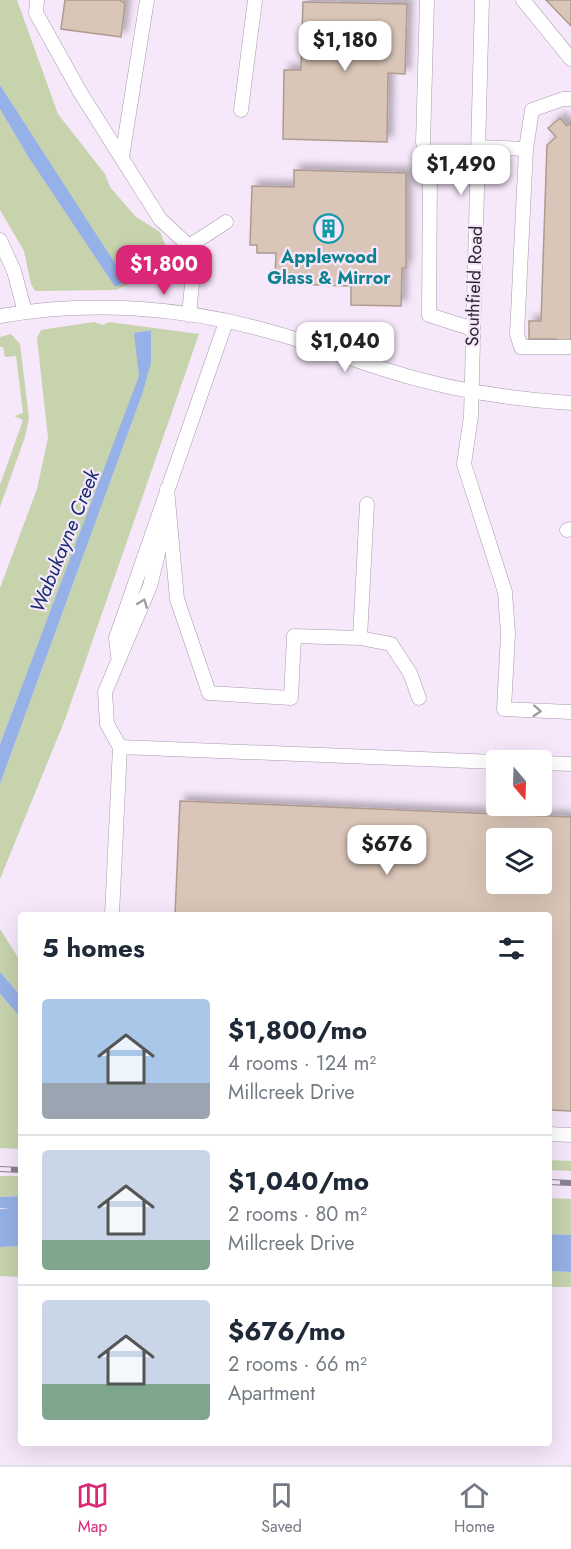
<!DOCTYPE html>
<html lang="en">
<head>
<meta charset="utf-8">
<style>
	:root { --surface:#fff; --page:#f2f2f3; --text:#1f2937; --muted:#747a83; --line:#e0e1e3; --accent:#db2777 }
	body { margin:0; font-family:Jost,sans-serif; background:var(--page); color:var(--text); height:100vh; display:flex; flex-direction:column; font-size:22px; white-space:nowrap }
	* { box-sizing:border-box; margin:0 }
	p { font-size:20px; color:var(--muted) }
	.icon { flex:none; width:33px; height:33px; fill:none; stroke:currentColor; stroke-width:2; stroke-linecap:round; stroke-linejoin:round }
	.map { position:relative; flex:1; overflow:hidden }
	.sheet { position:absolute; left:18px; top:912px; width:534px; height:534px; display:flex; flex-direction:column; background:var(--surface); border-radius:6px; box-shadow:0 6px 24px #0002 }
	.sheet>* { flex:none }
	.needle { width:39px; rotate:161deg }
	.buttons { position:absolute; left:486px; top:750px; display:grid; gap:12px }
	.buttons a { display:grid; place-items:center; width:66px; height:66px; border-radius:6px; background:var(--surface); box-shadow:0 6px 24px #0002; font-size:30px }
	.price { position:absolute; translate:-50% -51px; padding:0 14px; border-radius:12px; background:#fff; color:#222; font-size:20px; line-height:39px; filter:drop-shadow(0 2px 3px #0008) }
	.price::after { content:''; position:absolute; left:50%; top:36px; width:18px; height:14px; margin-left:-9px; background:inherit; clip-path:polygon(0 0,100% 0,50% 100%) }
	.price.current { background:var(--accent); color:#fff }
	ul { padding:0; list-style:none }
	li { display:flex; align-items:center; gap:18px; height:150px; padding:0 24px }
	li+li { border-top:2px solid var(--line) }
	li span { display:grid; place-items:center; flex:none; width:168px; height:120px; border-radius:6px; color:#555 }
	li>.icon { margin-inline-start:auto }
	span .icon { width:72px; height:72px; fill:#fffc; stroke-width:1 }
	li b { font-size:26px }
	h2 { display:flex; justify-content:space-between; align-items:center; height:72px; padding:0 24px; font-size:26px }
	.tabs { display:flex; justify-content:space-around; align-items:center; height:84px; border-top:2px solid var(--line); background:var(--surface); font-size:16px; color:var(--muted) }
	.tabs a { display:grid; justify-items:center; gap:3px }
	.tabs .current { color:var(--accent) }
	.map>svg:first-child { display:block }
	.green { fill:#c6d3ad }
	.water { fill:#96b1e7 }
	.building { fill:#dac6b8; stroke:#af9b8e; stroke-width:1.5; fill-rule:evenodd; filter:url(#shadow) }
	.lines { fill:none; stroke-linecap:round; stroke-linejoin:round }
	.minor-casing { stroke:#a79aac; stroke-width:15 }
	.minor { stroke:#fff; stroke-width:14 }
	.rail-casing { stroke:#8c828f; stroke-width:6 }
	.rail { stroke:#f6e7fa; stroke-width:4; stroke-dasharray:11; stroke-linecap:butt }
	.oneway { stroke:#a09da0 }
	.labels { text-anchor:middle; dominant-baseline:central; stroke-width:4.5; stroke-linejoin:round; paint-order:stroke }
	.culture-label { font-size:18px; font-weight:bold; fill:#0d838f; stroke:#f6e7fa }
	.street-label { font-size:18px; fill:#2b262d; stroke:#f6e7fa }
	.water-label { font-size:20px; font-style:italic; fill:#142e6c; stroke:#f6e7fa }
</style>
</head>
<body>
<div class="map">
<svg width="571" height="1465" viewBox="0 0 571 1465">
	<defs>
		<filter id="shadow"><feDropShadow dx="5.5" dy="-5.5" stdDeviation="3" flood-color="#0004"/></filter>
	</defs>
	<rect width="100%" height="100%" fill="#f6e7fa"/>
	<path class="green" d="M0,0H17L58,114L105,174L110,187L136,217L160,232L168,252L167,258L140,279L116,290L35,291L31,284L24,251L0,210V109L27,155L115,287L126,282L0,85Z
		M94,322L103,325L109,322L199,334L66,717L0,879V784L143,392L151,362L150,330L135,333L139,376L135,388L0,744V588L37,489L48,438L37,338L41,330Z
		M11,334L20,344L29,418L25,437L0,507V485L23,420L14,416L23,413L16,356L5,357L3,347H0V337Z
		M0,929L21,962V996L0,972Z
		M0,994L21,1018V1149L0,1148Z
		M549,1160L571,1161V1171L549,1170Z
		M0,1176H21V1196L0,1197Z
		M549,1198L571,1199V1235L549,1234Z
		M21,1246V1277L0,1276V1247Z
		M549,1271L571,1272V1287H549Z"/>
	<path class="water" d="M0,85L127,282L115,287L27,155L0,109Z
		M151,330V363L143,392L0,784V744L139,376L134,333Z
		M0,972L21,996V1018L0,994Z
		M21,1196V1246L0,1247V1209L11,1208H0V1197Z
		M549,1234L571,1235V1272L549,1271Z"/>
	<path class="building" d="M65,0H119L125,3L121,37L61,29Z
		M546,0H571V26Z
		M303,2L407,4L405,74L388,73L387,142L283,139L284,70H301Z
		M560,118L567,126L571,122V345L555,344L556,339H529V321H541L547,145L556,137L548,128Z
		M294,170L406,173V268H402L401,306L351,305V286L290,284L291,278H275L276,253H257V245H250L252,186L294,187Z
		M180,801L571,817V1111L549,1110V915H175ZM496,838H542V884H496Z"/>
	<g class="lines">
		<defs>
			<path id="minor" d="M37,0L36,13L80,92L160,219L189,246L192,284L189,315
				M482,0L471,416L464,464L505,592L508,634L504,709L571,712
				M523,0L571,59
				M571,99H563L532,110L526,149L517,334L521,347H571
				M241,110L255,0
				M423,143L427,0
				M478,147L526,149
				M122,157L147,0
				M0,240L14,271L25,312
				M189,246L226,222
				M0,316C91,300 187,307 275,333C312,343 347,358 383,369C444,389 507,399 571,403
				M473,329L429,315L430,174L478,164
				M167,489L177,599L209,693L291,698L294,636L360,638L391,644L410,673L419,698
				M567,530L571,529
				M360,638L367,504
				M118,656L116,638L226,322
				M120,747L107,724L105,692L150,586L162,537L164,521
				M542,763L571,764
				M112,915L120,747L496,762
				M549,1134L571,1135"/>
		</defs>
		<use href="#minor" class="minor-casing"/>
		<use href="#minor" class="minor"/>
		<defs>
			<path id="rail" d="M0,1169L21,1170
				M549,1182L571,1183"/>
		</defs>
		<use href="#rail" class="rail-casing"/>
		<use href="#rail" class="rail"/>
	</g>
	<defs><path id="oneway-chevron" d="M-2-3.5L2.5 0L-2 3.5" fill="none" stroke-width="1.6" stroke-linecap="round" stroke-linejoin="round" transform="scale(1.5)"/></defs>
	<g class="oneway">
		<use href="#oneway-chevron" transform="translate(143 603) rotate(-69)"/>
		<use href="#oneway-chevron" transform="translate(537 711) rotate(3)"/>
	</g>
	<defs>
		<symbol id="building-ring" viewBox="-11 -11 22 22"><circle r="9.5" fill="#f6e7fa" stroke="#0f9aa8" stroke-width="1.5"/><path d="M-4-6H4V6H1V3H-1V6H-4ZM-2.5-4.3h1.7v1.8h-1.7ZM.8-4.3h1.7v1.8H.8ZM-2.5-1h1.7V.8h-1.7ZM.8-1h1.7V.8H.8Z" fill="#0f9aa8"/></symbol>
	</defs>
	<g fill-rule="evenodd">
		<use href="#building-ring" x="312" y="212" width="33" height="33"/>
	</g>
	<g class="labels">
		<g class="culture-label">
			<text x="329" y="257">Applewood<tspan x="329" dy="21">Glass &amp; Mirror</tspan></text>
		</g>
		<g class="street-label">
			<text transform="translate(474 286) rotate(-88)">Southfield Road</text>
		</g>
		<g class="water-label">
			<text transform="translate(65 541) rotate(-68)">Wabukayne Creek</text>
		</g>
	</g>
</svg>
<div class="buttons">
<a><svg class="needle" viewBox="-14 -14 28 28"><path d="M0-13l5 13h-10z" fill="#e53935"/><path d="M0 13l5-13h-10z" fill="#747a83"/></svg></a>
<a><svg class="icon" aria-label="layers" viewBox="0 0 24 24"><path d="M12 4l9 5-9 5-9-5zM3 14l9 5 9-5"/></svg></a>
</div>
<b class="price" style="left:345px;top:72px">$1,180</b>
<b class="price" style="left:461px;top:196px">$1,490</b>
<b class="price current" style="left:164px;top:296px">$1,800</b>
<b class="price" style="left:345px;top:373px">$1,040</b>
<b class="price" style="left:387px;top:876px">$676</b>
<section class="sheet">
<h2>5 homes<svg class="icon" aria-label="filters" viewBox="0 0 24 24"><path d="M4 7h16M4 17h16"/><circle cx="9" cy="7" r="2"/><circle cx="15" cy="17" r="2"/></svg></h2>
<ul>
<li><span style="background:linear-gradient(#a9c7e8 70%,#9aa5b1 0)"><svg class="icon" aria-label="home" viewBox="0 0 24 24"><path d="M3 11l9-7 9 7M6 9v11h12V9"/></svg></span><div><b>$1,800/mo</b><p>4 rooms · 124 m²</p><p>Millcreek Drive</p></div></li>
<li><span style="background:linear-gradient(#c9d6e8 75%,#7fa58c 0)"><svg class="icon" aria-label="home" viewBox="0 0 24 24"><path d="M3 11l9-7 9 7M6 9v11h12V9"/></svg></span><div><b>$1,040/mo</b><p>2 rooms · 80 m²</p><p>Millcreek Drive</p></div></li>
<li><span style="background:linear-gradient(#c9d6e8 70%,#7fa58c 0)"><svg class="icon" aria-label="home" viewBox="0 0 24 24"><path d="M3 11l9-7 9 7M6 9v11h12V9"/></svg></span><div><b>$676/mo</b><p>2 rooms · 66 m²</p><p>Apartment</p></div></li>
</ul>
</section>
</div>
<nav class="tabs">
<a class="current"><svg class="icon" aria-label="map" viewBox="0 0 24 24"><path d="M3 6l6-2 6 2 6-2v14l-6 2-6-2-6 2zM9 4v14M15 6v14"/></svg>Map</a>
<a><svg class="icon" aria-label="saved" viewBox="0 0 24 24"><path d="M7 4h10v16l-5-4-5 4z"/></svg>Saved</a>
<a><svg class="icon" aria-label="home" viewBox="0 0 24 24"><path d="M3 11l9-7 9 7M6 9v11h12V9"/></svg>Home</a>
</nav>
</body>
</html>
